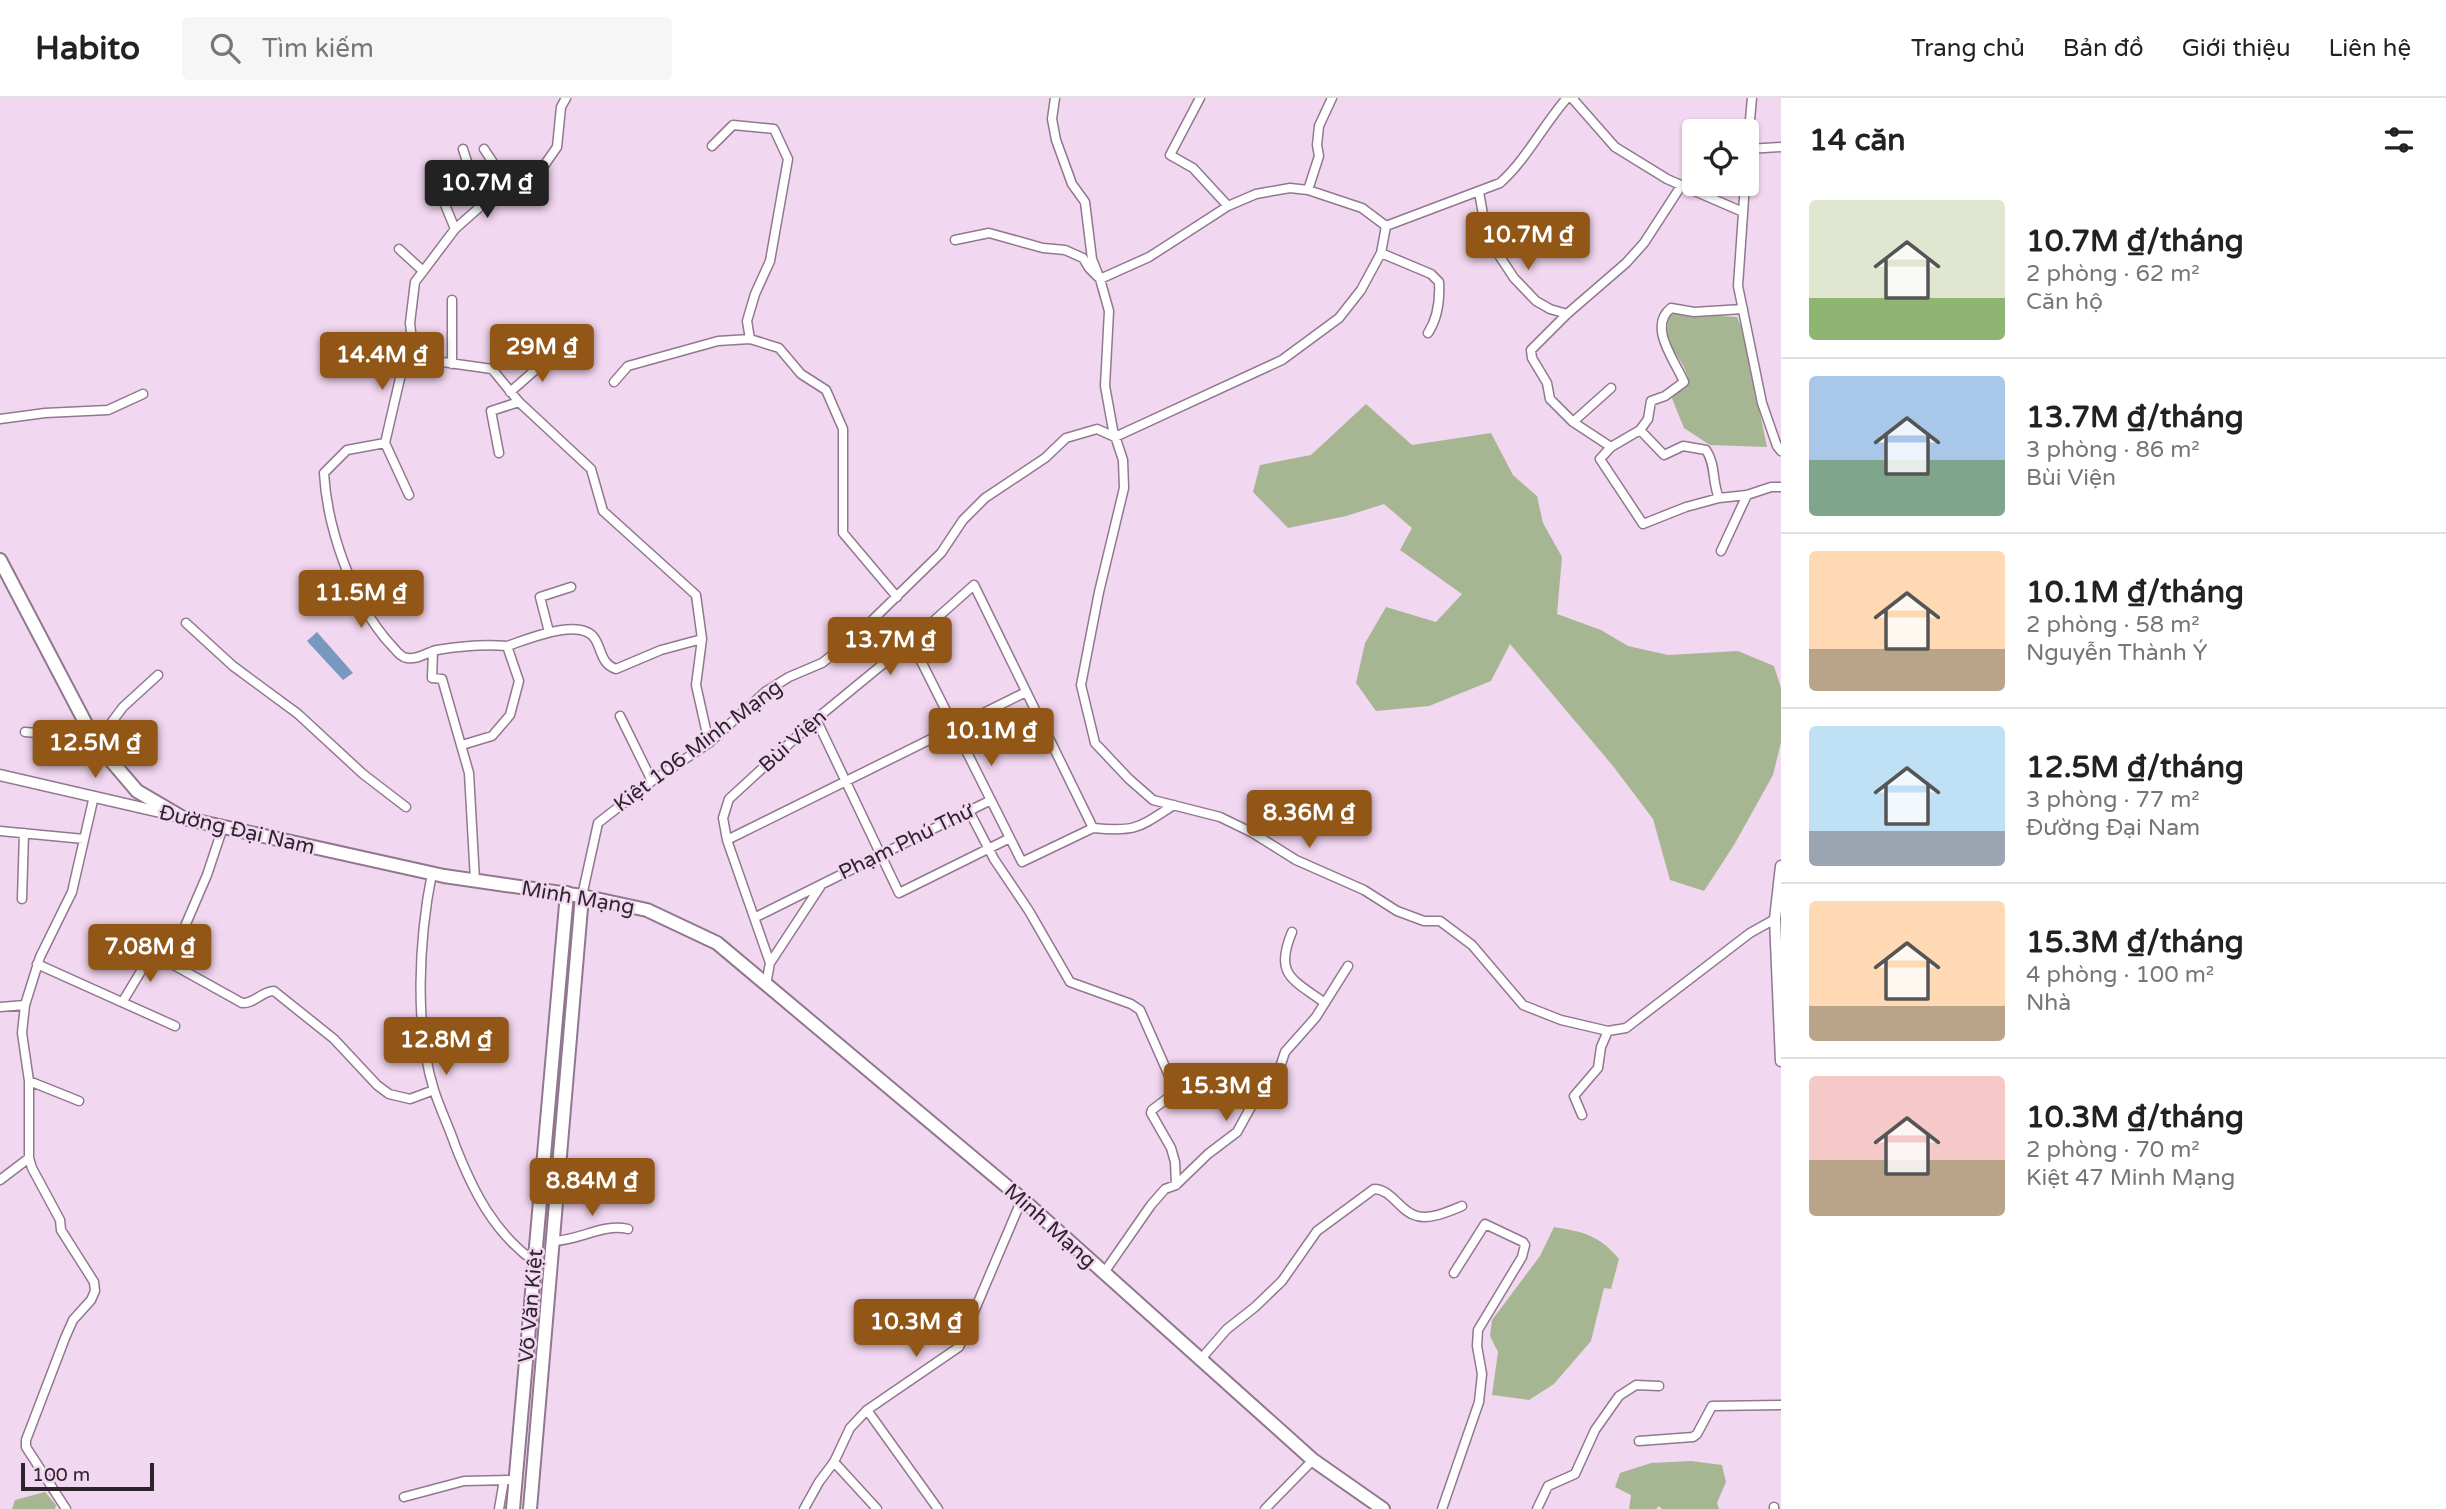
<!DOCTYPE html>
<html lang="vi">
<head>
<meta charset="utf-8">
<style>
	:root { --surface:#fff; --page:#f6f6f6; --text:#222; --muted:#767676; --line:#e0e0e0; --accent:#925616 }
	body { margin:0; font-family:"Varela Round",sans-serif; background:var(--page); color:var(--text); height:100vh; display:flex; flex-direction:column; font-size:26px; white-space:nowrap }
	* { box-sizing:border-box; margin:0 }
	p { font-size:23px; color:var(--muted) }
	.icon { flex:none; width:38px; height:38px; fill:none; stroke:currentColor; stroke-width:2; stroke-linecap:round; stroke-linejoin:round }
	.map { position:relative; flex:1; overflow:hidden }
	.details { display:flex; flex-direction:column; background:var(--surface); width:665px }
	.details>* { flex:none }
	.controls { position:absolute; left:1682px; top:21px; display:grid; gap:14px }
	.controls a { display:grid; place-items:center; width:77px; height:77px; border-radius:7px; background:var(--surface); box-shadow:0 2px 5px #0004; font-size:35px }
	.scale { position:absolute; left:21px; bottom:18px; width:133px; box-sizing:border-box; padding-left:7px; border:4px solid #2e242d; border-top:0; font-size:19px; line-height:24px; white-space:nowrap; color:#2e242d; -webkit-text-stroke:5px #f2d7f0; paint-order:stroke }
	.price { position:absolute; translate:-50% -60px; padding:0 16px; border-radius:7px; background:var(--accent); color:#fff; font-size:23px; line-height:46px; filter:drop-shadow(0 2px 4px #0008) }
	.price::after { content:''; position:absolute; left:50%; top:42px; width:21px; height:16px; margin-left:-10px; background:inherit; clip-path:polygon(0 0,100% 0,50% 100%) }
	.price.selected { background:#222; color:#fff }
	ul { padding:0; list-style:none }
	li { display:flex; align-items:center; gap:21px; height:175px; padding:0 28px }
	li+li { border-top:2px solid var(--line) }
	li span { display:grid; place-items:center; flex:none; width:196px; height:140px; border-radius:7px; color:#555 }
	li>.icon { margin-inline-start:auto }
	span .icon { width:84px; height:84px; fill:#fffc; stroke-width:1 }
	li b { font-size:30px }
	h2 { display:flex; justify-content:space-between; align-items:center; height:84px; padding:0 28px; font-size:30px }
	header { display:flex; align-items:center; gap:42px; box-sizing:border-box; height:98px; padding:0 35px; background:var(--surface); border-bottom:2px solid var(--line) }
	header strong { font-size:33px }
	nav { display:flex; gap:38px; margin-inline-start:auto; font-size:24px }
	.search { width:490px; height:63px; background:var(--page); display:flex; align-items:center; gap:18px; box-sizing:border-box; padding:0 24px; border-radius:7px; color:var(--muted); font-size:26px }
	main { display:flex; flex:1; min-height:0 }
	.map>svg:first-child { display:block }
	.green { fill:#a7b692 }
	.water { fill:#7998c0 }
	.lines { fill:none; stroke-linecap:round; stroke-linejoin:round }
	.minor-casing { stroke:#91788e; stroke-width:11 }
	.tertiary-casing { stroke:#91788e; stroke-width:13 }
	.primary-casing { stroke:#91788e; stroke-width:16 }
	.trunk-casing { stroke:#91788e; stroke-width:16 }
	.minor { stroke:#fff; stroke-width:8 }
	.tertiary { stroke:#fff; stroke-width:10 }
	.primary { stroke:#fff; stroke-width:12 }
	.trunk { stroke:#fff; stroke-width:12 }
	.labels { text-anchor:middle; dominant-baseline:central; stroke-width:5; stroke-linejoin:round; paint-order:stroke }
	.street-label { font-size:21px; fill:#2e242d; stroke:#f2d7f0 }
</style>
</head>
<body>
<header>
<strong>Habito</strong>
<div class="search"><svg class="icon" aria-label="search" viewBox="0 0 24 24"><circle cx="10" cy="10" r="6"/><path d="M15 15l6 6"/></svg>Tìm kiếm</div>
<nav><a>Trang chủ</a><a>Bản đồ</a><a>Giới thiệu</a><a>Liên hệ</a></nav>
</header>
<main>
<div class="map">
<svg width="1781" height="1411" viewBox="0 0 1781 1411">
	<rect width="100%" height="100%" fill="#f2d7f0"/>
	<path class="green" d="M1670,215L1737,219L1743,233L1767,349L1710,347L1684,330L1671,298L1689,285C1685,256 1659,251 1670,215Z
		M1366,306L1412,347L1491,335L1513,377L1537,398L1543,425L1562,459L1557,516L1601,532L1628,548L1668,557L1738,553L1774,568L1781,590V644L1773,677L1734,747L1704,793L1670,782L1653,721L1613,668L1510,546L1491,583L1429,608L1376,613L1356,585L1365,545L1386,509L1436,524L1462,496L1400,452L1412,430L1384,406L1346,418L1288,430L1253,394L1260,367L1311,357Z
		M1554,1129C1584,1134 1599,1137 1619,1161L1611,1191L1604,1190L1591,1243L1554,1286L1529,1302L1492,1297L1498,1254L1490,1238L1492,1222L1540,1158Z
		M1691,1363L1722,1367L1726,1384L1717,1405L1719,1411H1662L1659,1408L1656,1411H1629L1631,1397L1615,1389L1620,1375L1651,1365Z
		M45,1394L56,1407L55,1411H12L15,1402Z"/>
	<path class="water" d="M317,534L353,575L343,582L307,543Z"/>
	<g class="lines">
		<defs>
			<path id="minor" d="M1055,0L1052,21L1056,42L1072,86L1085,104L1092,161L1100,181L1109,213L1105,288L1113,332L1123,362L1124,390L1099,494L1081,587L1095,645L1129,681L1153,702L1220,719L1253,735L1296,762L1364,792L1397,813L1424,823H1440L1472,847L1523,907L1561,922L1608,933L1626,930L1750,835L1775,821
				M1200,0L1170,57L1193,70L1228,108
				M1572,0L1615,49L1667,81L1743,114
				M712,48L733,27L774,31L788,61L770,163L755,196L747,223L750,241L779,250L801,276L826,292L843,331V435L897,499
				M463,51L481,108
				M484,51L512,93
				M1748,51L1781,49
				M1746,65L1752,0
				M1745,86L1738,188L1762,305L1777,348L1781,353
				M1308,92L1319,58L1317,47L1319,28L1332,0
				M1479,94L1487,139L1514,180L1536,203L1550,211L1567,216
				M441,97L455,131
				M1386,128L1500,85C1527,61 1543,27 1567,0
				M955,142L989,135L1043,150L1065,152L1083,160L1089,170L1100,181L1149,159L1228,108L1256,96L1290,90L1308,92L1362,110L1386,128
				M399,151L423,173
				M1381,155L1431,176L1439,184C1440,202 1438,220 1428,235
				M414,260L492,271L519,304L591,371L603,413L696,497L702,541L696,587L709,645
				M452,266V202
				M614,284L628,268L718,243L750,241
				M510,294L534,273L537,261L555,254
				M0,321L45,315L108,312L143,296
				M1573,324L1611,290
				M1640,332L1611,349L1600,361L1643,426L1686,409L1719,400L1747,397L1771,389H1781
				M1115,339L1282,262L1339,220L1361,192L1381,155L1386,128
				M385,345L347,352L324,375C327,430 353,506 391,547C396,552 400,559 407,560C418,562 427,554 437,552C461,548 483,546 507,548
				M1611,349L1573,324L1550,301L1547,285L1532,260L1531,252L1567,216L1626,165L1644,145L1681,88
				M499,355L491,313L519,304
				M409,397L385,345L401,276L414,260L410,225L415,184L455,131L481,108L534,82L557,49L561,9L566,0
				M1719,400C1712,385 1716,366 1706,352L1683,348L1664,357L1640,332L1648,321L1651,303L1665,298L1684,284C1676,264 1647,229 1671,210L1694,214L1743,211
				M1721,453L1747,397
				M186,525L233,568L298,616L363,676L406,709
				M549,534L540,499L571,489
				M911,543L1022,764L1093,730
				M433,553L432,580L442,581L469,675L475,782
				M620,618L652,683
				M816,621L899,795L1010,740
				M25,634L94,640
				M96,645L123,609L158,577
				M462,647L492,638L510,617L519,583L507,548C526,542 581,518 595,541C602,552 601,566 616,571L661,552L702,541
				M969,713L994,761L1029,813L1070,884L1131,906L1140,912L1174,989L1169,999L1152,1012L1151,1015L1171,1050L1175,1064L1176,1087
				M1093,730C1137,734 1138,730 1174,707
				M0,733L84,741
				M727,742L1026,594
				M432,775C419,840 414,929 434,992C440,1011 449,1029 455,1047C473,1093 494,1135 535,1164
				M582,798L598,725L652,683L709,645L765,594L789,579L822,565L853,541L941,455L963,422L985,400L1045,360L1066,340L1097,331L1115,339
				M22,801L24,735
				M756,819L991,702
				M1292,834C1274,877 1292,881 1325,905
				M179,842L207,777L223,729
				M770,865L727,742L723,720L729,701L816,621L911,543L974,487L1093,730
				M37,866L175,928
				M766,887L770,865L820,789
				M123,903L152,855L242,905C254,906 262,893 274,893L334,941L377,987L389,996L410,1001L434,992
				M0,909L25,907
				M29,983L79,1003
				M1582,1017L1574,998L1598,970L1601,949L1608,933
				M0,1082L29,1060
				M553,1143C578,1143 603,1125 628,1131
				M1103,1176L1151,1107L1165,1091L1176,1087L1208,1056L1237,1034L1258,996L1279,972L1285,954L1316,919L1348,868
				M1200,1262L1227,1231L1255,1209L1282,1183L1317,1133L1374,1091C1392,1091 1400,1114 1417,1118C1430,1122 1450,1113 1462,1108
				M867,1312L938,1411
				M1639,1343L1693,1339L1697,1336L1712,1308L1781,1307
				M834,1364L877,1411
				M404,1399L464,1383L516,1382
				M1774,1409V1411
				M66,1411L26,1349V1342L65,1240L73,1222L91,1202L95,1193L94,1184L61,1132L60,1122L32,1070L29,1060V983L22,935L25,907L40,859L72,794L94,698
				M499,1411L504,1382
				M804,1411L819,1384L834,1364L850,1330L867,1312L959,1249L1022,1101
				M1265,1411L1313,1362
				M1442,1411L1479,1304L1482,1276L1477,1248L1478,1232L1522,1159L1525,1147L1523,1144L1485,1126L1454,1175
				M1537,1411L1548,1388L1575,1376L1595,1332L1619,1298L1636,1287L1659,1288"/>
			<path id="tertiary" d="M0,677L173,717
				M1781,768L1775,821L1781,963"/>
			<path id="primary" d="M513,1411L567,795
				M530,1411L582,798"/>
			<path id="trunk" d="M0,462L96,645L137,693L183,720L444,778L582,798L647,812L717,845L1022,1101L1313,1362L1383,1411"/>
		</defs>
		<use href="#minor" class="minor-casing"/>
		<use href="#tertiary" class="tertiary-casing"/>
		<use href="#primary" class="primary-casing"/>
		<use href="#trunk" class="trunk-casing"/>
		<use href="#minor" class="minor"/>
		<use href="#tertiary" class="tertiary"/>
		<use href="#primary" class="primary"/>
		<use href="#trunk" class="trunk"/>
	</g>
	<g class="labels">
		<g class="street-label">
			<text transform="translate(793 643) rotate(-42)">Bùi Viện</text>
			<text transform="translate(698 648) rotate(-37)">Kiệt 106 Minh Mạng</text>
			<text transform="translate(237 732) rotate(13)">Đường Đại Nam</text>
			<text transform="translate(906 744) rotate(-26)">Phạm Phú Thứ</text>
			<text transform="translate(578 800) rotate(10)">Minh Mạng</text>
			<text transform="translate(1050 1128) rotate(42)">Minh Mạng</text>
			<text transform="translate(531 1208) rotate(-85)">Võ Văn Kiệt</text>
		</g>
	</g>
</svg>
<div class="controls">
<a><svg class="icon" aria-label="locate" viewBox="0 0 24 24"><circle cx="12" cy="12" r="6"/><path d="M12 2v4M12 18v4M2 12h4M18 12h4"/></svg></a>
</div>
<div class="scale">100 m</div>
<b class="price selected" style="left:487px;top:122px">10.7M ₫</b>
<b class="price" style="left:1528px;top:174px">10.7M ₫</b>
<b class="price" style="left:542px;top:286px">29M ₫</b>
<b class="price" style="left:382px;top:294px">14.4M ₫</b>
<b class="price" style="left:361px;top:532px">11.5M ₫</b>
<b class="price" style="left:890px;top:579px">13.7M ₫</b>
<b class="price" style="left:991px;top:670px">10.1M ₫</b>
<b class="price" style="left:95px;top:682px">12.5M ₫</b>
<b class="price" style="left:1309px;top:752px">8.36M ₫</b>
<b class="price" style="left:150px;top:886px">7.08M ₫</b>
<b class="price" style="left:446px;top:979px">12.8M ₫</b>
<b class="price" style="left:1226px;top:1025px">15.3M ₫</b>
<b class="price" style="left:592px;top:1120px">8.84M ₫</b>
<b class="price" style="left:916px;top:1261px">10.3M ₫</b>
</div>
<section class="details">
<h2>14 căn<svg class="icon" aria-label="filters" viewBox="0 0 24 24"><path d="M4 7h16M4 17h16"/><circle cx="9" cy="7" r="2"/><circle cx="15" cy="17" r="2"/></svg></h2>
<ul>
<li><span style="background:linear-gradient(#dfe7d0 70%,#8fb573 0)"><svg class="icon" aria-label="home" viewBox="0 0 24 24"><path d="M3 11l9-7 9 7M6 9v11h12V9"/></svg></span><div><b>10.7M ₫/tháng</b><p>2 phòng · 62 m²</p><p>Căn hộ</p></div></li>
<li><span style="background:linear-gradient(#a9c7e8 60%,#7fa58c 0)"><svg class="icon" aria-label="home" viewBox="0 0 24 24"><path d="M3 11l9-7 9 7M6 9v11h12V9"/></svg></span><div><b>13.7M ₫/tháng</b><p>3 phòng · 86 m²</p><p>Bùi Viện</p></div></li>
<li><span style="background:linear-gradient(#ffd9b3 70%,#b9a48a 0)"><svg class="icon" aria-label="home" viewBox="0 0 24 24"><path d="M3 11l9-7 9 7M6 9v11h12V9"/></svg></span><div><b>10.1M ₫/tháng</b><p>2 phòng · 58 m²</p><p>Nguyễn Thành Ý</p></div></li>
<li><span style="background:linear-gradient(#bfe0f5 75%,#9aa5b1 0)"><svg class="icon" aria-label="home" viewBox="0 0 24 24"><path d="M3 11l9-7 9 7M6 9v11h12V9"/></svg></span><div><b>12.5M ₫/tháng</b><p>3 phòng · 77 m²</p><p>Đường Đại Nam</p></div></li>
<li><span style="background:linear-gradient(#ffd9b3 75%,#b9a48a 0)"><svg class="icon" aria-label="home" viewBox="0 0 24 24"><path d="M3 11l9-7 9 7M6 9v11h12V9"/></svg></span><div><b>15.3M ₫/tháng</b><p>4 phòng · 100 m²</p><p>Nhà</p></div></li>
<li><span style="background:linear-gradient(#f6c9c9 60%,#b9a48a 0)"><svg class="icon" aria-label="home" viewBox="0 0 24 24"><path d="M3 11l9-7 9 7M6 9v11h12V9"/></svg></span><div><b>10.3M ₫/tháng</b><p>2 phòng · 70 m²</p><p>Kiệt 47 Minh Mạng</p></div></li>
</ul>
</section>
</main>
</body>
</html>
